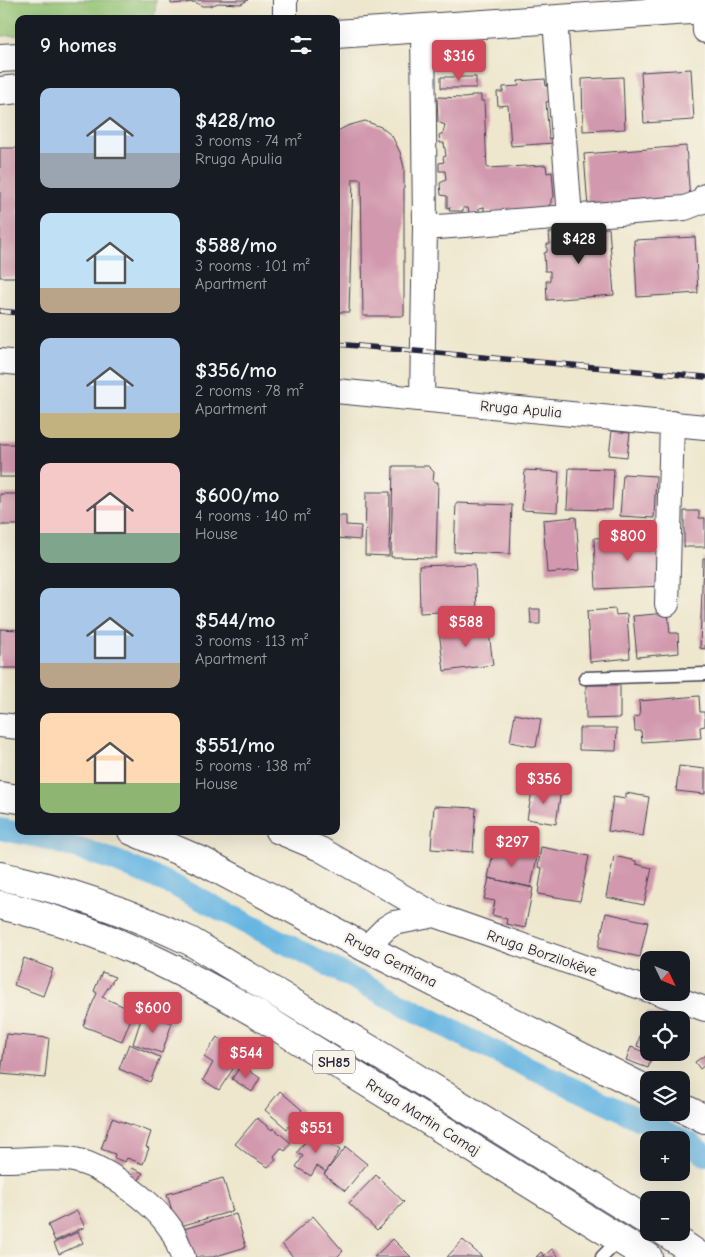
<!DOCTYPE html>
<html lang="en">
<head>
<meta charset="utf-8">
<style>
	:root { --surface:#171b24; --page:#20242c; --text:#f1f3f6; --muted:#9ea1a6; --accent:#d1495b }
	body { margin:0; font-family:"Comic Neue",sans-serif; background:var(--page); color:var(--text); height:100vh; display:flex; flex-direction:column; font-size:19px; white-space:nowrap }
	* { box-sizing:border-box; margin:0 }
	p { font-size:16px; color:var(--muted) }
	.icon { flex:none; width:28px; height:28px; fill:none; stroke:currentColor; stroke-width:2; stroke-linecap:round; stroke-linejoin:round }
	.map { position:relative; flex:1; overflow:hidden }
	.panel { position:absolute; left:15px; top:15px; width:325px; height:820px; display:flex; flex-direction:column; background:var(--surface); border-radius:10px; box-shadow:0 5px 20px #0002 }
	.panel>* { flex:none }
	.needle { width:32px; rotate:133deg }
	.buttons { position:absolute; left:640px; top:951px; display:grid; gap:10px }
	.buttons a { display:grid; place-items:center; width:50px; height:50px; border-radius:10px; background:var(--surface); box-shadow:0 5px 20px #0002; font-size:25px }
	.price { position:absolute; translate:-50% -42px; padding:0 11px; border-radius:5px; background:var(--accent); color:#fff; font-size:16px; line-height:32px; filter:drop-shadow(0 1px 2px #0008) }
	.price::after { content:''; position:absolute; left:50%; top:30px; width:15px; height:11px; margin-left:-8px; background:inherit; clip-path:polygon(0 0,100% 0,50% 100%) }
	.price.current { background:#222; color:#fff }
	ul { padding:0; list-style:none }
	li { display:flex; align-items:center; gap:15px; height:125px; padding:0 25px }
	li span { display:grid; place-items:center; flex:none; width:140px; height:100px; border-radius:10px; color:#555 }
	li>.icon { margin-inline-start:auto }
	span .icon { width:60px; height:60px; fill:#fffc; stroke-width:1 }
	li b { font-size:21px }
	h2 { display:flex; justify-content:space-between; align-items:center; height:60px; padding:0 25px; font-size:21px }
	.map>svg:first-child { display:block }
	.green { fill:#93c473; stroke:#5a7357 }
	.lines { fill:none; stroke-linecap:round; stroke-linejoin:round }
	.canal { stroke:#68b6e2; stroke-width:22 }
	.building { fill:#d298ad }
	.lane-casing { stroke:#414051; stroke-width:15 }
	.street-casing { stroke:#414051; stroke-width:26 }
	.secondary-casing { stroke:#414051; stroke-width:30 }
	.primary-casing { stroke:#414051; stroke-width:30 }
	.highway-casing { stroke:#414051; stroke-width:30 }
	.lane { stroke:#fff; stroke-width:12 }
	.street { stroke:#fff; stroke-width:24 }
	.secondary { stroke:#fff; stroke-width:28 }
	.primary { stroke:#fff; stroke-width:28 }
	.highway { stroke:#fff; stroke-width:28 }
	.rail-casing { stroke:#22223b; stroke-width:5.5 }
	.rail { stroke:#f7f3e8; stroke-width:4; stroke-dasharray:11; stroke-linecap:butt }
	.labels { text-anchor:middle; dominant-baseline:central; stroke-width:4.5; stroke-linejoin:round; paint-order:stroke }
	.shield { fill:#f7f3e8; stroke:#62616f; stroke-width:1 }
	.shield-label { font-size:14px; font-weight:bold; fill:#22223b }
	.street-label { font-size:15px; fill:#22223b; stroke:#f7f3e8 }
</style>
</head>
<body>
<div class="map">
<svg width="705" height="1257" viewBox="0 0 705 1257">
	<rect width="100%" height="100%" fill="#f7f3e8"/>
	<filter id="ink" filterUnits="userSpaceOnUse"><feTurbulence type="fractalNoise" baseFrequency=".02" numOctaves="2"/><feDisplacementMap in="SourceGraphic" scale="10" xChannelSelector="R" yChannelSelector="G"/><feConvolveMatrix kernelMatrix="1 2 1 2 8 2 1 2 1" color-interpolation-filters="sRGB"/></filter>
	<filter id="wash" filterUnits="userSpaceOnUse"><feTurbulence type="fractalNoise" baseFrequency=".0096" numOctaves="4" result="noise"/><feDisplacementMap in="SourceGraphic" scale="20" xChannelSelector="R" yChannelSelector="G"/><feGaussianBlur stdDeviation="1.12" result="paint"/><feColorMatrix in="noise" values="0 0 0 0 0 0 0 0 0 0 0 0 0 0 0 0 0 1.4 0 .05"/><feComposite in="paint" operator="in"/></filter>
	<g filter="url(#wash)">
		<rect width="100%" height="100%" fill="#eee7cd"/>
		<path class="green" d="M0,0H156L154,19H19V35L0,36Z"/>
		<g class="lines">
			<path class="canal" d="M0,829L44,838L114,860L173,885L481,1045L690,1143L705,1155"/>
		</g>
		<g id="blocks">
			<path class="building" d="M171,0H248L241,4L218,3L210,6H202L195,2L171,4Z
				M691,69L694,120L644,123L641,72Z
				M441,77H476V88H441Z
				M623,77L625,129L583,131L582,79Z
				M545,79L546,86H551L552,101L546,102L549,139L553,138L554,143L511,146L508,105L498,106L497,92H503V87L519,86L518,81Z
				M471,95H481V101H484L487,168L546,165L547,173L552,172L554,197L551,199V203L545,210L484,212V207L479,208V213H469L468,208H463V211H449L450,207L447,208V196L441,195L440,183L446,180L445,171H439V163L444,162L443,157L446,156L444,143H440L439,135L443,133L445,125L438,122L437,97L464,98L471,97Z
				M365,121L381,127L392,136L400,152L404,167V316H363L361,179H353L349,312H336V132L347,126Z
				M686,146L690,200L588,208L584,154Z
				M0,148H19V277H0Z
				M609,228L614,295L547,300L546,281H550V271H545L544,253L547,252V244H550L549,233Z
				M695,237L698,293L637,297L634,240Z
				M612,431L630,433L627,457L609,455Z
				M0,444H19V477H0Z
				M393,466H428L434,472L433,482H438L436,558L391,557Z
				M569,468L614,469L612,510L567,509Z
				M525,470L559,472L557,512L522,510Z
				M623,474L656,476L654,518L620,516Z
				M366,492H390L389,556L365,555Z
				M0,494H19V525H0Z
				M456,503L512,505L510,554L454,552Z
				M684,511H699V518H705V547H684Z
				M336,516H346V525L361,526L360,540L336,538Z
				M576,517L580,570L547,573L543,520Z
				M661,535L663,586L596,589L594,538Z
				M703,558H705V649L700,648Z
				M475,564L477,610L420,613L419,566Z
				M530,609H540V624H531Z
				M615,609L616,615L627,614L630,658L590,662L587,611Z
				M668,613L670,633H678L679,653L637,657L633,616Z
				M488,625L493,665L444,671L439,631Z
				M0,629L19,630V668H0Z
				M586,685H620V718L586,719Z
				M699,696L700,712H704L705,719V726L700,727L701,738L642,742L641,731H635L634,717L640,716L639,701Z
				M515,714L541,719L536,747L510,742Z
				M579,728H617L616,751L579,750Z
				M679,766L705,769V794L676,791Z
				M533,786L561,790L556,824L527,819Z
				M626,793L649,797L643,836L608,831L613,797L626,799Z
				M434,806L476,808L473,852L431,849Z
				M541,847L589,856L580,901L538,894L542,868L538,867Z
				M494,848L537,857L531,887L488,878Z
				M614,856L636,861V864L652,868L644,905L606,897Z
				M489,878L533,888L525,928L506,924L507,919L492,915L495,901L484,899Z
				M606,913L648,922L640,957L598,948Z
				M24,958L53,969L43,996L14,985Z
				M102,972L115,977L102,997L134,1011L122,1041L83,1026L97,993L94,991Z
				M647,1012L667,1018L666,1020H649V1050L637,1046Z
				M142,1016L150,1019L151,1016L172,1023L162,1053L133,1044Z
				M6,1034L49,1038L45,1078L1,1074Z
				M217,1037L243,1054L219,1090L203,1080L213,1063L204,1057Z
				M129,1044L160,1057L150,1082L119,1069Z
				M631,1047L653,1055L648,1068L626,1060Z
				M705,1055V1065L700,1069L695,1062Z
				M241,1065L260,1078L252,1092L232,1079Z
				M280,1091L302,1110L287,1129L265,1110Z
				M112,1118L151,1132L146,1147L149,1148L143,1164L127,1158L125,1162L114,1158L115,1154L101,1149Z
				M257,1118L272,1130L273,1128L291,1143L285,1151L281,1148L274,1156L276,1160L268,1167L250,1156L235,1144Z
				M303,1118L314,1125L308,1135L296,1128Z
				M312,1131L340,1150L326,1172L317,1166L311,1176L296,1167L303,1156L297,1153Z
				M346,1147L367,1164L345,1191L324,1174Z
				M132,1168L143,1173L139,1180L128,1175Z
				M376,1175L404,1202L377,1230L349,1203Z
				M223,1178L233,1211L177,1227L167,1194Z
				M77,1211L85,1227L55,1241L48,1225Z
				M236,1214L246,1247L213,1257H188L180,1230Z
				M313,1216L343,1251L337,1257H293L282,1244Z
				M78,1232L83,1243L59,1254L54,1243Z
				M393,1239L411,1257H374Z
				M463,1240L482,1257H447Z
				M552,1249L559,1257H536L541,1252L544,1256Z"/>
		</g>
	</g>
	<g filter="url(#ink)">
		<use href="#blocks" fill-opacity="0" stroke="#414051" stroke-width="1"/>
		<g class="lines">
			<defs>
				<path id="lane" d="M585,678L705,674
					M602,1257L620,1239"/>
				<path id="street" d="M704,9L705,31
					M285,19V0
					M555,20L570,217
					M425,228L685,208L703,201L705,196
					M0,361L19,363
					M336,391L705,427
					M422,399L425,228L423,29
					M667,604L672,423
					M0,725L19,727
					M277,831L320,849L435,915
					M366,948L386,928L394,923L435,915L649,990
					M657,992L705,1009
					M0,1160C23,1161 46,1156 69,1159C101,1163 153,1202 171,1229C176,1237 179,1248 183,1257"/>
				<path id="secondary" d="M0,796L19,799
					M132,831L202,861L366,948L649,1091
					M681,1107L705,1119"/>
				<path id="primary" d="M336,34L705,9
					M0,58L19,57
					M0,91L19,89"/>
				<path id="highway" d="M0,876C66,889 130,913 190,941L381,1056L649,1222
					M0,905C93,926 174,966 255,1013L648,1257
					M665,1232L701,1257"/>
			</defs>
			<use href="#lane" class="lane-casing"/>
			<use href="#street" class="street-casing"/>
			<use href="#secondary" class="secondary-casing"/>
			<use href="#primary" class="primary-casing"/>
			<use href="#highway" class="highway-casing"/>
			<use href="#lane" class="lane"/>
			<use href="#street" class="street"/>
			<use href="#secondary" class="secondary"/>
			<use href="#primary" class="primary"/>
			<use href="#highway" class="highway"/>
			<defs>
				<path id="rail" d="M0,311L19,313
					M336,344L705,377"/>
			</defs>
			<use href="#rail" class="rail-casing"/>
			<use href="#rail" class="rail"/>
		</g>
	</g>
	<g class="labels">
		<rect class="shield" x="313" y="1050.5" width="42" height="23" rx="4"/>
		<g class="shield-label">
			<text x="334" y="1062">SH85</text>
		</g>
		<g class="street-label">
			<text transform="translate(521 409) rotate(5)">Rruga Apulia</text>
			<text transform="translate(542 953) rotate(19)">Rruga Borzilokëve</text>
			<text transform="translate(391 960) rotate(27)">Rruga Gentiana</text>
			<text transform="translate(423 1117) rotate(32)">Rruga Martin Camaj</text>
		</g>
	</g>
</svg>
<div class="buttons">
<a><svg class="needle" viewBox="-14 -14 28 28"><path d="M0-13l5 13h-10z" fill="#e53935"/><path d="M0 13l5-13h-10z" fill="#9ea1a6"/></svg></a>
<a><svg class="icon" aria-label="locate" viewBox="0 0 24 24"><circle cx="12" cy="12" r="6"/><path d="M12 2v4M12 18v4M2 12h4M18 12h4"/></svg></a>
<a><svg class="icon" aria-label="layers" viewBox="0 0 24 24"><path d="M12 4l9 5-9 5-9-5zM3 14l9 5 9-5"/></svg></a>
<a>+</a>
<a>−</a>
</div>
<b class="price" style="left:459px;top:82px">$316</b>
<b class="price current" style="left:579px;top:265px">$428</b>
<b class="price" style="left:628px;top:562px">$800</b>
<b class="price" style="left:466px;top:648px">$588</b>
<b class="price" style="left:544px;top:805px">$356</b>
<b class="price" style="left:512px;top:868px">$297</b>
<b class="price" style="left:153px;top:1034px">$600</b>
<b class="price" style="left:246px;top:1079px">$544</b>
<b class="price" style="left:316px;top:1154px">$551</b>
<section class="panel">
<h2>9 homes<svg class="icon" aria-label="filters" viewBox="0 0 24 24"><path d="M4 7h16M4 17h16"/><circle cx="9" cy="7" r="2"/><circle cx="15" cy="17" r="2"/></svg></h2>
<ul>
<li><span style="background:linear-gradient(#a9c7e8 65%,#9aa5b1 0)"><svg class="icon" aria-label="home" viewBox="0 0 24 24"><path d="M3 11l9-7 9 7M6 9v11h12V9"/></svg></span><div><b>$428/mo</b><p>3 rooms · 74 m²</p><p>Rruga Apulia</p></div></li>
<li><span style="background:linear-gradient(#bfe0f5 75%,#b9a48a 0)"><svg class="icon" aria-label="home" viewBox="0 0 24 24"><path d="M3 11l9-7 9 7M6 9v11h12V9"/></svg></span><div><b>$588/mo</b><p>3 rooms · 101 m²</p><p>Apartment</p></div></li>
<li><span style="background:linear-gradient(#a9c7e8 75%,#c2b280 0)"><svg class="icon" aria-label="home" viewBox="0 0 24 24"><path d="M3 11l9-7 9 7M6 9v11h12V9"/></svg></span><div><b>$356/mo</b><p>2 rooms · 78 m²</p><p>Apartment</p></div></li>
<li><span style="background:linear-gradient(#f6c9c9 70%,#7fa58c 0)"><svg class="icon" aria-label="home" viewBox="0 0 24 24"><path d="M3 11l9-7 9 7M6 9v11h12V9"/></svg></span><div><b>$600/mo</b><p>4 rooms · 140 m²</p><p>House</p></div></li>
<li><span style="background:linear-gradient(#a9c7e8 75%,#b9a48a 0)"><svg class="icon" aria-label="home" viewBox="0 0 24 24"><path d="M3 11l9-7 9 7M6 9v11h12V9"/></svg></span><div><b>$544/mo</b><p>3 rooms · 113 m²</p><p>Apartment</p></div></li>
<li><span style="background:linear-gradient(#ffd9b3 70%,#8fb573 0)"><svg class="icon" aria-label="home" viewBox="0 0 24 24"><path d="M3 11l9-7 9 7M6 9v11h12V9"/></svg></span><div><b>$551/mo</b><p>5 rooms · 138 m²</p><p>House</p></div></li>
</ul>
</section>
</div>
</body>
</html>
